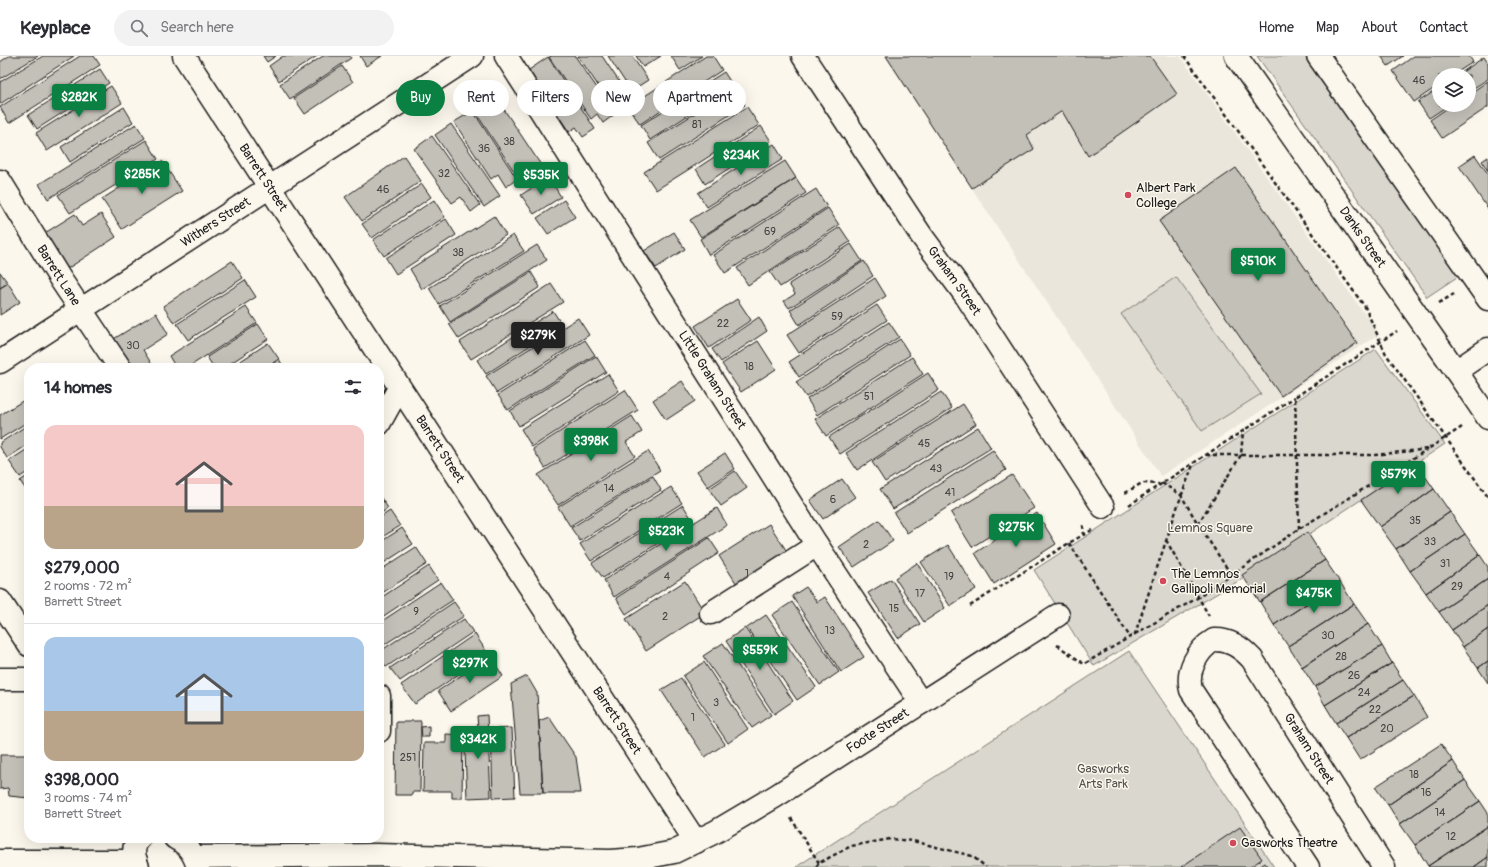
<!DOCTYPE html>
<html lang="en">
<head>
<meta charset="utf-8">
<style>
	:root { --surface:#fff; --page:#f2f2f3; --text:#2b2b33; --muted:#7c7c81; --line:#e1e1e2; --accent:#0b8043 }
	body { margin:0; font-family:Pangolin,sans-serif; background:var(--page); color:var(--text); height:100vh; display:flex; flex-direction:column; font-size:15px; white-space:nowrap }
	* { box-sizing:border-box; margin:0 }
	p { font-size:13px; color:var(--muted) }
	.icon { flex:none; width:22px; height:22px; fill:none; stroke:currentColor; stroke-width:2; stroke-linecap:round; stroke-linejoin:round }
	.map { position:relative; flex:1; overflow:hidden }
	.details { position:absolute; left:24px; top:307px; width:360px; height:480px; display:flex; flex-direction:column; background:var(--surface); border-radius:16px; box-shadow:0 4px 16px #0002 }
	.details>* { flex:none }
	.banner { position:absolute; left:396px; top:24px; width:380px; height:36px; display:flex; gap:8px }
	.controls { position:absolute; left:1432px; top:12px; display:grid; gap:8px }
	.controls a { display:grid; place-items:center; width:44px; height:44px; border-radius:50%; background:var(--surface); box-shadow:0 4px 16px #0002; font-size:20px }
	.price { position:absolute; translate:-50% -34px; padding:0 9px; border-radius:4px; background:var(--accent); color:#fff; font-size:13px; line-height:26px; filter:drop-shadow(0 1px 2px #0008) }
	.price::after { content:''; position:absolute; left:50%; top:24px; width:12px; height:9px; margin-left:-6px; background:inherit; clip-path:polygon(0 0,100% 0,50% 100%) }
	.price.active { background:#222; color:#fff }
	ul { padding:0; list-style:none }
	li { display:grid; align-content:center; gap:8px; height:212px; padding:0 20px }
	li+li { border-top:1px solid var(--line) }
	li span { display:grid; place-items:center; height:124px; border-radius:12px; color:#555 }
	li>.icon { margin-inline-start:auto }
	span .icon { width:72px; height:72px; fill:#fffc; stroke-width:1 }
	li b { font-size:17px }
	h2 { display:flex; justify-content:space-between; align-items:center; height:48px; padding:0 20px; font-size:17px }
	.chip { padding:0 14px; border-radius:18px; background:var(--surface); box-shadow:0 4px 16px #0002; font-size:14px; line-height:36px }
	.chip.active { background:var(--accent); color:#fff }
	header { display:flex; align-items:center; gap:24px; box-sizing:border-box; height:56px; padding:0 20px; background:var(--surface); border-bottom:1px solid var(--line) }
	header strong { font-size:19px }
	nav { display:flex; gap:22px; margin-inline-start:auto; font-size:14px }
	.search { width:280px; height:36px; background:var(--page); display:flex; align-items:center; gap:10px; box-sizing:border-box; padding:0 14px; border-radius:22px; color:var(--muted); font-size:15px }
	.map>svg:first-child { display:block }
	.built { fill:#eae6dc }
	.green { fill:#dad7ce; stroke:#7b7a75 }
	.building { fill:#c3c0b8; stroke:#1c1c1c }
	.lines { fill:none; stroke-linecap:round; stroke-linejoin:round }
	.minor-casing { stroke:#1c1c1c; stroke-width:25 }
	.path { stroke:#1c1c1c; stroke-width:2.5; stroke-dasharray:4 3; stroke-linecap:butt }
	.minor { stroke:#fbf7ec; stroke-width:22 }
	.poi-dot { fill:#d1495b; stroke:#fbf7ec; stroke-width:1.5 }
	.labels { text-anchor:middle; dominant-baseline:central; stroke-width:3; stroke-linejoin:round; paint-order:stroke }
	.number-label { font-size:11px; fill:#464543 }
	.street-label { font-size:13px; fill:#1c1c1c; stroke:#fbf7ec }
	.poi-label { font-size:13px; fill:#1c1c1c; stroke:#fbf7ec; text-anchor:start }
	.park-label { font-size:13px; fill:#555451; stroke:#fbf7ec }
</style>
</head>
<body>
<header>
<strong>Keyplace</strong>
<div class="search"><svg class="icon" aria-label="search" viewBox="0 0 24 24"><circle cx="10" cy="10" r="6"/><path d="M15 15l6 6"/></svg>Search here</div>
<nav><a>Home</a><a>Map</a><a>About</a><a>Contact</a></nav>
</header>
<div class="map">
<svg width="1488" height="811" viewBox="0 0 1488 811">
	<rect width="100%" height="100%" fill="#fbf7ec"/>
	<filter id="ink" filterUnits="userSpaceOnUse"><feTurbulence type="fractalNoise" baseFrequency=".025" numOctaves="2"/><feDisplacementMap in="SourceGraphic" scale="8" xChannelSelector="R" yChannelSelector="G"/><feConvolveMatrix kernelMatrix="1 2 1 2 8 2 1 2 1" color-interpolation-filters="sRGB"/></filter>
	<g filter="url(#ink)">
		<path class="built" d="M885,0H1180L1379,278L1161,420Z"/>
		<path class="green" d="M1257,0H1306L1460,219L1427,241Z
			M1176,221L1261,338L1202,375L1121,258Z
			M1376,293L1445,388L1240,524L1094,610L1034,514Z
			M1129,595L1274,811H796Z"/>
		<path class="building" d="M9,0H38L0,23V6Z
			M43,0H74L0,48V26Z
			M80,0H94L100,9L9,67L0,51Z
			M263,0H276L267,6Z
			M283,0H317L279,25L269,10Z
			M323,0H350L351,2L290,43L280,28Z
			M360,0H382L366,10Z
			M552,0H575L615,58L603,67L597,58L591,63L549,1Z
			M578,0H602L630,42L614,53Z
			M608,0H632L648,24L631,35Z
			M636,0H661L643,11Z
			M671,0H702L680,14Z
			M706,0H713L722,14L640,68L628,51Z
			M886,0H1150L1177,38L1088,100L1062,55L1027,79L1034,93L972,132Z
			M1381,0H1403L1388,10Z
			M1414,0H1469L1473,6L1453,19H1439V29L1414,46L1393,15Z
			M548,1L595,73L583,81L576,71L569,76L529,14Z
			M1484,1L1488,7V23L1469,35V19H1458Z
			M342,10L353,26L305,58L294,42Z
			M100,13L109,27L37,73L28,59Z
			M724,16L733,30L650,84L641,69Z
			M1488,25V51L1442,82L1430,64L1452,49H1469V38Z
			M111,30L122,47L47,95L36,77Z
			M735,32L745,49L659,104L648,87Z
			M1439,32V49H1449L1429,62L1418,46Z
			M495,40L545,115L523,129L474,54Z
			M124,51L133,66L70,106L61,91Z
			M747,51L759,69L656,134L644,116Z
			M473,55L517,123L506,131L498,118L491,123L454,66Z
			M136,68L145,82L48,143L39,128Z
			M451,68L500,140L484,151L435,79Z
			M761,70L771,85L705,128L696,113Z
			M432,80L480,149L471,156L461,141L452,147L414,93Z
			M146,84L158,103L70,157L58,139Z
			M774,88L783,103L707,151L698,137Z
			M1475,99L1488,118V153L1459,110Z
			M404,100L421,125L362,165L345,141Z
			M1488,101V115L1482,105Z
			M162,105L182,135L122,173L102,143Z
			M785,105L796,122L701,181L690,164Z
			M1236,112L1357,287L1281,340L1159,165Z
			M549,121L561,141L534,158L521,139Z
			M796,122L806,137L709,199L700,183Z
			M422,128L431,141L372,182L362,168Z
			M816,133L827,151L725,217L713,199Z
			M434,144L445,161L384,200L373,184Z
			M564,144L575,161L548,178L537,162Z
			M828,152L839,169L748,229L737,212Z
			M75,158L82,170L101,158L116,181L67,213L45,177Z
			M494,160L506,179L422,233L410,213Z
			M446,163L456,179L396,218L386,202Z
			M840,171L850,186L780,231L770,216Z
			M674,176L685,193L656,212L644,195Z
			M513,179L524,195L439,248L429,232Z
			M851,188L862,205L789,252L784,245L795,238L789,228Z
			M537,189L547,204L450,266L440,250Z
			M232,205L243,222L174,267L163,250Z
			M864,205L873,220L799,269L790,254Z
			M0,216L8,227L0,232Z
			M531,216L540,231L459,283L449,268Z
			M875,222L886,240L799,297L787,279Z
			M245,224L256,241L188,284L177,268Z
			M8,227L20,246L0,259V232Z
			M551,228L563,246L471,303L460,286Z
			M737,243L751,264L709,292L695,270Z
			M877,249L887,264L799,321L789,306Z
			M246,251L257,267L187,312H176L169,300Z
			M553,255L562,269L486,318L477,304Z
			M156,257L168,278L143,294L151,307L144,312H130L112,284Z
			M759,261L767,275L721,306L712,293Z
			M578,262L589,279L497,337L486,320Z
			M889,266L899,281L806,341L796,326Z
			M258,268L268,283L223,312H214L207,301Z
			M900,283L910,299L817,359L807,343Z
			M585,284L595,299L508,354L498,339Z
			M758,285L776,313L741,336L722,308Z
			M268,287L279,303L266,312H230Z
			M596,300L606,316L519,370L510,355Z
			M912,301L923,318L826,380L815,363Z
			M279,303L284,312H266Z
			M928,317L939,334L840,398L829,381Z
			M608,318L619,335L532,391L521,373Z
			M682,325L695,345L666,364L653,344Z
			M625,334L638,354L545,412L533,393Z
			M941,336L952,352L857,414L846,397Z
			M29,341V365L0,383V359Z
			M963,348L976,368L885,426L872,406Z
			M632,360L642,376L626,386L635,400L558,449L538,419Z
			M29,368V388L7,402L0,391V387Z
			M978,371L991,392L893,453L880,433Z
			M29,392V415L20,421L9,405Z
			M993,394L1006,414L907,477L894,457Z
			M648,395L660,414L570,470L558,451Z
			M725,397L735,413L708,431L697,415Z
			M1416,407L1434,433L1380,471L1361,444Z
			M735,415L747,432L721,450L709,433Z
			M29,419V438L20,425Z
			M1012,419L1034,452L972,491L951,457Z
			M653,420L661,434L580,485L571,472Z
			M842,423L855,441L823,463L810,444Z
			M671,431L682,447L591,505L580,488Z
			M1434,433L1450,456L1396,493L1380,471Z
			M379,439L388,452L379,459Z
			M683,449L693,465L603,522L592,507Z
			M717,452L727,469L614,541L604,524Z
			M390,455L400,470L379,483V462Z
			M1450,456L1465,478L1410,515L1396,493Z
			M1037,457L1056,488L994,528L975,497Z
			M879,464L893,485L854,511L839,491Z
			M769,468L790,500L740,533L719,500Z
			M402,472L413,488L379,510V487Z
			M1307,476L1325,504L1260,546L1242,519Z
			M1465,478L1480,499L1426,537L1410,515Z
			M709,482L719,497L626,558L616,542Z
			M948,489L976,533L950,550L921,506Z
			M416,491L427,508L379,539V515Z
			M1480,499L1488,511V523L1439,556L1426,537Z
			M1325,504L1340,526L1274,569L1260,546Z
			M917,507L945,552L924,566L895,522Z
			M429,510L438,524L379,563V543Z
			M891,523L920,568L898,582L868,537Z
			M1488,523V549L1452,574L1439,556Z
			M685,525L705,557L646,595L626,563Z
			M441,526L453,544L379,592V567Z
			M1340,526L1354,548L1288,590L1274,569Z
			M806,531L817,546L825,541L864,601L841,616L792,540Z
			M454,546L464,560L386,611L379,600V596Z
			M792,546L839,616L820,629L772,559Z
			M1354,548L1368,568L1302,611L1288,590Z
			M1488,549V573L1463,591L1452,574Z
			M766,559L816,631L797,644L747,572Z
			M464,563L473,576L400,625L390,612Z
			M1368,568L1382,590L1315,631L1302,611Z
			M745,572L793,645L774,658L726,585Z
			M1488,573V605L1478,612L1463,591Z
			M475,578L488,598L415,648L401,629Z
			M723,587L771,659L752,672L703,600Z
			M1382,590L1392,607L1325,649L1315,631Z
			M490,600L503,620L451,655L438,635Z
			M1488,605V627L1478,612Z
			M704,606L748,673L728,687L683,620Z
			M1392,607L1403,624L1336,667L1325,649Z
			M527,620L537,637L543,737H520L511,628Z
			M681,622L725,688L705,701L661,634Z
			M1403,624L1414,640L1346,682L1336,667Z
			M1414,640L1427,661L1360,704L1346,682Z
			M487,659L491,741L467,742L464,672H478L477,660Z
			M549,661L576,701L581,737H543L539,665Z
			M410,665H421L420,736H412V739H395L396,666H410Z
			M429,670V681H422L421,671Z
			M512,672L515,741L493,742L491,673Z
			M446,678L463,679L462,742H452V735H423L424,687H446Z
			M1441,688L1453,705L1388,749L1375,731Z
			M0,699H27L29,703V742L9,740L8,732L0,733Z
			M1453,705L1465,724L1400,768L1388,749Z
			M1465,724L1480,745L1415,789L1400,768Z
			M1480,745L1488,757V770L1428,810L1415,789Z
			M1488,770V801L1474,811H1429L1428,810Z
			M1240,771L1262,803L1250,811H1181Z
			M1488,801V811H1474Z
			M1265,807L1268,811H1259Z"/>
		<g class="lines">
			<defs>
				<g id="minor">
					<path id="s1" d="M184,0L696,786"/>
					<path id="s2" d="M506,0L817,489L921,647"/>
					<path id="s3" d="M803,0L921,179L966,240L1103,451"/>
					<path id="s4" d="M1236,0L1456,315L1488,362"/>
					<path d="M1318,0L1488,243"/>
					<path id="s5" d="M0,125L61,224L120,312"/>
					<path id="s6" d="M0,306L472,0"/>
					<path d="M1456,315L1488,293"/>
					<path d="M379,368L399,332"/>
					<path d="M0,545L29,589"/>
					<path d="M711,557L817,489"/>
					<path d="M0,623H29"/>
					<path d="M379,640V675"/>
					<path d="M175,782C188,788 194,798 198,811"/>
					<path id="s7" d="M195,801L376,799L610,805L638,803L674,796L715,776L776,740L1058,559"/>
					<path d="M0,805H136"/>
					<path d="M138,811C134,801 131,790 140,782"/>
					<path id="s8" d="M1308,811L1191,634C1186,615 1197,594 1214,584C1229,583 1242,592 1252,603L1384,811"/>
				</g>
			</defs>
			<use href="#minor" class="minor-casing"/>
			<path class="path" d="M1184,0L1365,251L1386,298L1488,441
				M1439,247L1454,238
				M1206,399H1375L1428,393L1462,371
				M1162,427L1181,439L1198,468L1232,520
				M1125,437L1142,427L1159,428
				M1129,449L1295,341
				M1198,468L1241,399L1243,375
				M1083,469L1084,479
				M1299,473L1295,341L1397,275
				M1166,484L1209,560
				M1069,487L1130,581
				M970,550L1069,487L1092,474
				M1135,578L1199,541L1299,473L1428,393
				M1057,589L1084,608L1135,578L1178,449L1194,406
				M791,762L819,807
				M816,811L819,807L851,790L890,783L913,785L972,800L986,811"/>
			<use href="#minor" class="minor"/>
		</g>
	</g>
	<g class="poi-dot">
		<circle cx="1128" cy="139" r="4"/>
		<circle cx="1163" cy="525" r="4"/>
		<circle cx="1233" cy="787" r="4"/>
	</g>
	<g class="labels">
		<g class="number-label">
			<text x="1419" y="24">46</text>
			<text x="697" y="68">81</text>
			<text x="509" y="85">38</text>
			<text x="484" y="92">36</text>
			<text x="444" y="117">32</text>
			<text x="383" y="133">46</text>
			<text x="770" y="175">69</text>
			<text x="458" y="196">38</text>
			<text x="837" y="260">59</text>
			<text x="723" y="267">22</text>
			<text x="133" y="289">30</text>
			<text x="749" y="310">18</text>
			<text x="869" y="340">51</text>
			<text x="924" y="387">45</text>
			<text x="936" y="412">43</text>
			<text x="609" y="432">14</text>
			<text x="950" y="436">41</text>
			<text x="833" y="443">6</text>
			<text x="1415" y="464">35</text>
			<text x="1430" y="485">33</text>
			<text x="866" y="488">2</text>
			<text x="1445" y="507">31</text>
			<text x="747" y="517">1</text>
			<text x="667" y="520">4</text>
			<text x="949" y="520">19</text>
			<text x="1457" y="530">29</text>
			<text x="920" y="537">17</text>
			<text x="894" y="552">15</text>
			<text x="416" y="555">9</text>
			<text x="665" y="560">2</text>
			<text x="830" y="574">13</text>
			<text x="1328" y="579">30</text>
			<text x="1341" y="600">28</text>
			<text x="1354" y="619">26</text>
			<text x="1364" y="636">24</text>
			<text x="716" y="646">3</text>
			<text x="1375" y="653">22</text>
			<text x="693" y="661">1</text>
			<text x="1387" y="672">20</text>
			<text x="408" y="701">251</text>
			<text x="1414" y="718">18</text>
			<text x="1426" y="736">16</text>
			<text x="1440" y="756">14</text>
			<text x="1451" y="780">12</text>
		</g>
		<g class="street-label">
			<text stroke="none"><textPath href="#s1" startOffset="145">Barrett Street</textPath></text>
			<text stroke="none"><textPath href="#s6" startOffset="257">Withers Street</textPath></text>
			<text stroke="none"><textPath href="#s4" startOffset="221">Danks Street</textPath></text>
			<text stroke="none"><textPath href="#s5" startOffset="111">Barrett Lane</textPath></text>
			<text stroke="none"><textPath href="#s3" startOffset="271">Graham Street</textPath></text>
			<text stroke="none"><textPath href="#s2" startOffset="384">Little Graham Street</textPath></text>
			<text stroke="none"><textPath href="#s1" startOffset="469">Barrett Street</textPath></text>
			<text stroke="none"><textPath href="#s1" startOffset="793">Barrett Street</textPath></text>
			<text stroke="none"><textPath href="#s7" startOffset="717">Foote Street</textPath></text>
			<text stroke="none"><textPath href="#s8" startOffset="421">Graham Street</textPath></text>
		</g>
		<g class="poi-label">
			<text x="1136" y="132">Albert Park<tspan x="1136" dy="15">College</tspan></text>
			<text x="1171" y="518">The Lemnos<tspan x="1171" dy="15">Gallipoli Memorial</tspan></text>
			<text x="1241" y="787">Gasworks Theatre</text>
		</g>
		<g class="park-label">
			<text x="1210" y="472">Lemnos Square</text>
			<text x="1103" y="713">Gasworks<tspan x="1103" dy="15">Arts Park</tspan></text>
		</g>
	</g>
</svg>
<div class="controls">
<a><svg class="icon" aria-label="layers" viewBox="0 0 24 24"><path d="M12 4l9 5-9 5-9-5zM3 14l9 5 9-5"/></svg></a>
</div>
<b class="price" style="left:79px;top:62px">$282K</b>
<b class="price" style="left:741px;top:120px">$234K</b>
<b class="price" style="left:142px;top:139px">$285K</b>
<b class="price" style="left:541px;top:140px">$535K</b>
<b class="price" style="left:1258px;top:226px">$510K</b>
<b class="price active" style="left:538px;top:300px">$279K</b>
<b class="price" style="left:591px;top:406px">$398K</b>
<b class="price" style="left:1398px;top:439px">$579K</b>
<b class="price" style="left:1016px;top:492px">$275K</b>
<b class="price" style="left:666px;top:496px">$523K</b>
<b class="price" style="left:1314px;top:558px">$475K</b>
<b class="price" style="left:760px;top:615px">$559K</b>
<b class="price" style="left:470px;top:628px">$297K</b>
<b class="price" style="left:478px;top:704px">$342K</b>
<div class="banner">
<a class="chip active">Buy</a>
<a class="chip">Rent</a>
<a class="chip">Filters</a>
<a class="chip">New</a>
<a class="chip">Apartment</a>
</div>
<section class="details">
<h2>14 homes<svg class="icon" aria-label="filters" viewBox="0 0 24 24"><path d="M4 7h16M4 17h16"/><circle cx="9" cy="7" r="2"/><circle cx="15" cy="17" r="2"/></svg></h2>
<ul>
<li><span style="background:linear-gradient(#f6c9c9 65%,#b9a48a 0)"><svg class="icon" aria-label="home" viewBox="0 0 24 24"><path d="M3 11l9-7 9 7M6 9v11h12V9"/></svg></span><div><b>$279,000</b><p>2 rooms · 72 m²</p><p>Barrett Street</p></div></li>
<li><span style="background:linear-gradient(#a9c7e8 60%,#b9a48a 0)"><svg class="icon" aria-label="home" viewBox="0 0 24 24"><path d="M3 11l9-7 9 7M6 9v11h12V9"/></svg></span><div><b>$398,000</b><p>3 rooms · 74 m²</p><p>Barrett Street</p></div></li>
</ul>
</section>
</div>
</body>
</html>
